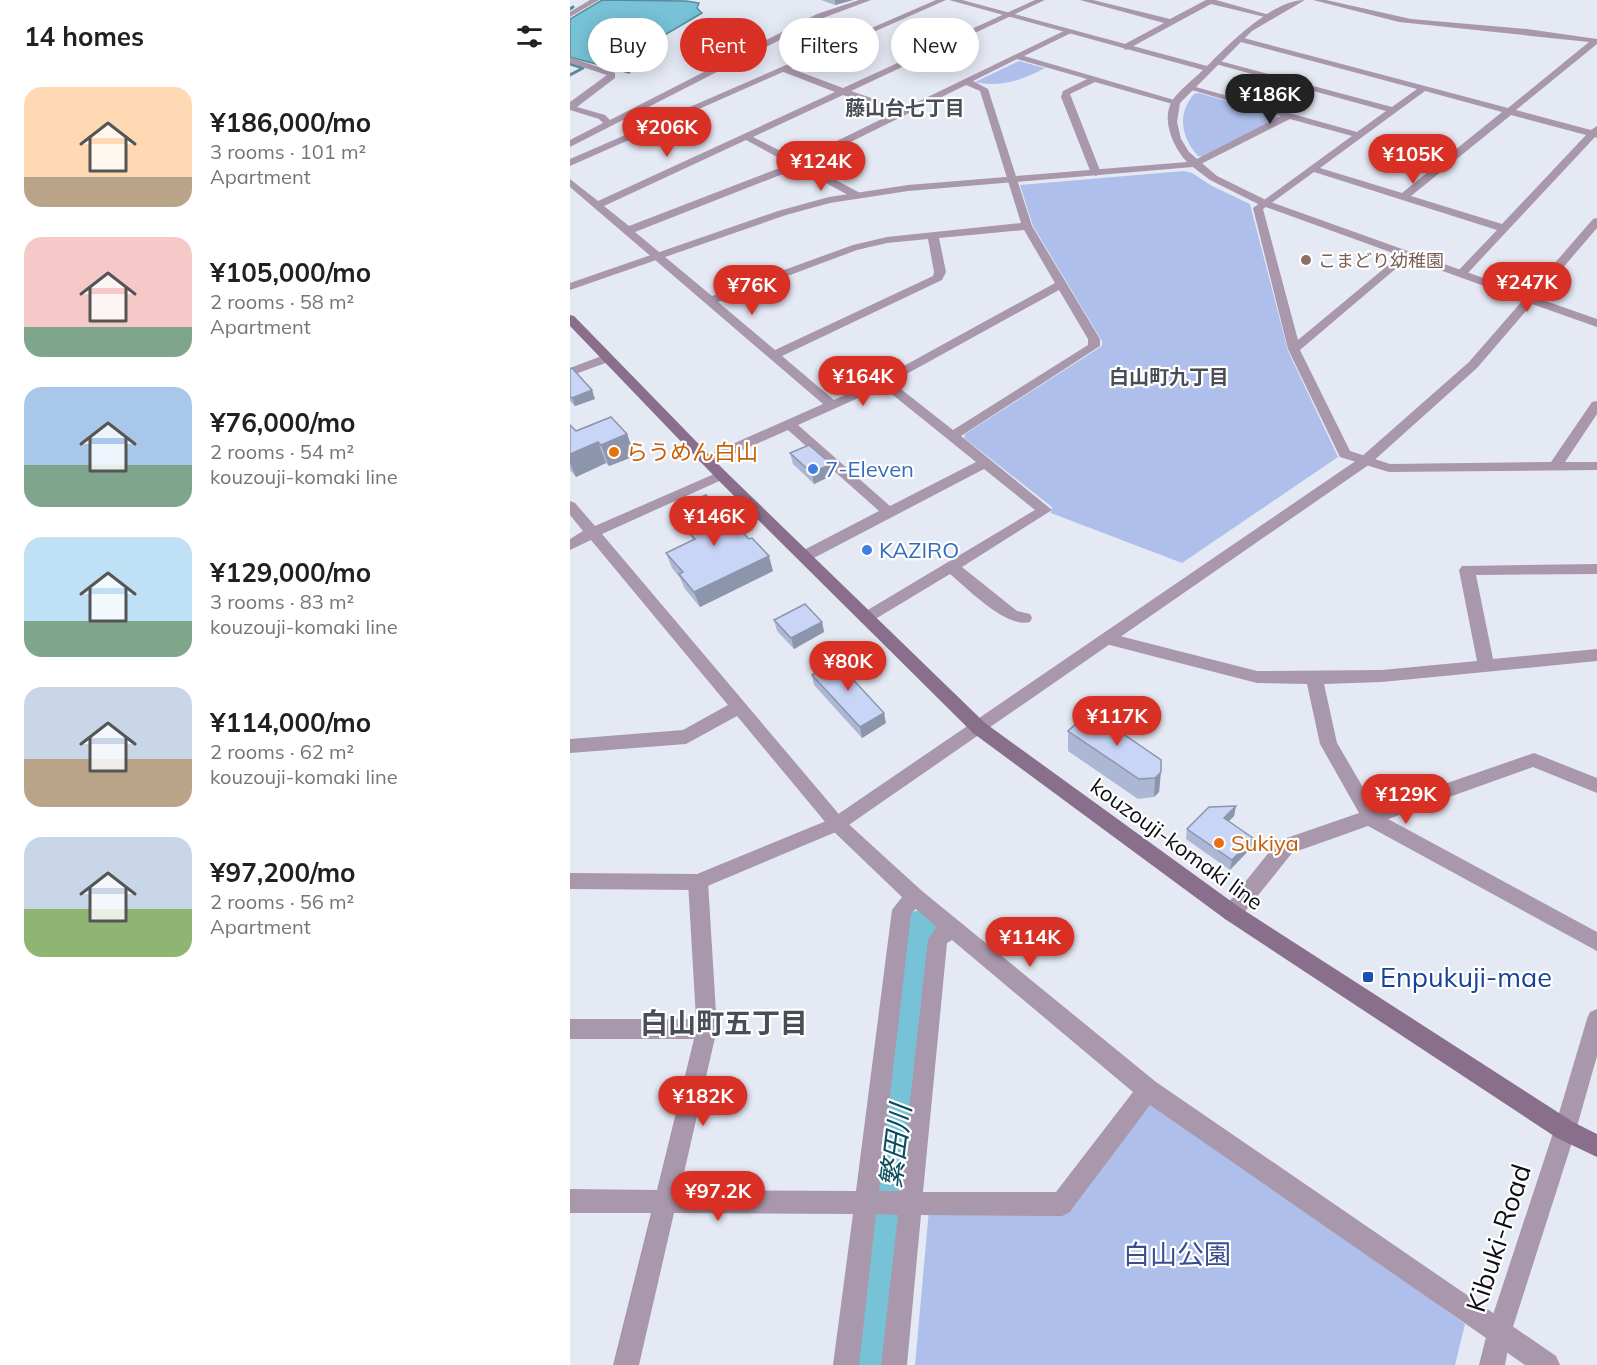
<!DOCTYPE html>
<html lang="en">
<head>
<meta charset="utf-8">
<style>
	:root { --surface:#fff; --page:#f2f2f2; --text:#202124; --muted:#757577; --accent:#d93025 }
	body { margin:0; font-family:Mulish,"Noto Sans JP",sans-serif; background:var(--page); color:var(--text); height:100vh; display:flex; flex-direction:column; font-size:22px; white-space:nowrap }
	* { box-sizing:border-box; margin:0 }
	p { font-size:20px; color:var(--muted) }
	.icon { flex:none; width:33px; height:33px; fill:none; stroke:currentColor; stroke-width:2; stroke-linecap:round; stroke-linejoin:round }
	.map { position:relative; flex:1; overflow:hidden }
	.side { display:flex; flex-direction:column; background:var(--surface); width:570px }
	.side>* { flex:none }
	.banner { position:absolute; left:18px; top:18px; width:570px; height:54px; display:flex; gap:12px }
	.price { position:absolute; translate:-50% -51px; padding:0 14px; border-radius:21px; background:var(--accent); color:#fff; font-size:20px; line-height:39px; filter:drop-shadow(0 2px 3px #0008) }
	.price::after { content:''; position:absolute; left:50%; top:36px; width:18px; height:14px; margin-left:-9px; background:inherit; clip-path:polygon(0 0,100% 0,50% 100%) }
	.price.current { background:#222; color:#fff }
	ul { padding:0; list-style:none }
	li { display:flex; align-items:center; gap:18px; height:150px; padding:0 24px }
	li span { display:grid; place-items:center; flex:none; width:168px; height:120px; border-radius:18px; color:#555 }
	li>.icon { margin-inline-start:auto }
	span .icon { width:72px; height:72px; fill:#fffc; stroke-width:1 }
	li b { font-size:26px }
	h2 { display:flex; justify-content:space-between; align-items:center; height:72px; padding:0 24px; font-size:26px }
	.tag { padding:0 21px; border-radius:27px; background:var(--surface); box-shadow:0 3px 15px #0003; font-size:21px; line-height:54px }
	.tag.current { background:var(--accent); color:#fff }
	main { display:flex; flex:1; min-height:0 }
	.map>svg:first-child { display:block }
	.green { fill:#aebfeb }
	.water { fill:#77c2d6; stroke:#578c9b; stroke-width:1.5 }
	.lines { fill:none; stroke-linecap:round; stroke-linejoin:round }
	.stream { stroke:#578c9b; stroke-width:3 }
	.river { fill:#77c2d6; fill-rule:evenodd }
	.minor { fill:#a997ab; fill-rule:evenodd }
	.tertiary { fill:#a997ab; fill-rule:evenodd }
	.secondary { fill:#896f8c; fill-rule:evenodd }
	.wall { fill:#acb7d4 }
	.shaded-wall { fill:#8c95ac }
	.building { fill:#c8d5f6; stroke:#8c95ac; stroke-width:1.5 }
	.education-dot { fill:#8d6e63; stroke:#fff; stroke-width:2 }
	.food-dot { fill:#e8710a; stroke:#fff; stroke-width:2 }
	.shop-dot { fill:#3f7fe0; stroke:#fff; stroke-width:2 }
	.transit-dot { fill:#1a4fb4; stroke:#fff; stroke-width:2 }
	.labels { text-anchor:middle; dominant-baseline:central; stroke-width:4.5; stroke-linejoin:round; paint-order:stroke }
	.far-education-label { font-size:18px; fill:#785e54; stroke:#fff; text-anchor:start }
	.far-neighbourhood-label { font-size:20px; font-weight:bold; fill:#494d56; stroke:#fff }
	.food-label { font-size:22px; fill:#c56008; stroke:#fff; text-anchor:start }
	.shop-label { font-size:22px; fill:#366cbe; stroke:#fff; text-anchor:start }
	.street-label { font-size:22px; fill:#0c0e11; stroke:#fff }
	.near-transit-label { font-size:27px; fill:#164399; stroke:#fff; text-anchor:start }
	.near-street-label { font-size:27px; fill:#0c0e11; stroke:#fff }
	.near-park-label { font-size:27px; fill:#3a4e8f; stroke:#fff }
	.near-neighbourhood-label { font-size:28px; font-weight:bold; fill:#494d56; stroke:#fff }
	.near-water-label { font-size:28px; font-style:italic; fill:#0a4d5c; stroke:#fff }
</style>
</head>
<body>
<main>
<section class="side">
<h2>14 homes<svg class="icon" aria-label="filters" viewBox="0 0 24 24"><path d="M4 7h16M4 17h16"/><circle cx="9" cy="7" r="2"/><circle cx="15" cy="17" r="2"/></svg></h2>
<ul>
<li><span style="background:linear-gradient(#ffd9b3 75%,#b9a48a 0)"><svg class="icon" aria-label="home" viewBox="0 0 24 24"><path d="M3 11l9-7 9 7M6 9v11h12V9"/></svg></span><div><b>¥186,000/mo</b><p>3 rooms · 101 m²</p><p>Apartment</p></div></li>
<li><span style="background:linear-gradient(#f6c9c9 75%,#7fa58c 0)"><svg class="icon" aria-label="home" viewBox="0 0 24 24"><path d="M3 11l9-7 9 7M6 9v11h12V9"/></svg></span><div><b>¥105,000/mo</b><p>2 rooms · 58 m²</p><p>Apartment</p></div></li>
<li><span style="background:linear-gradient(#a9c7e8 65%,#7fa58c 0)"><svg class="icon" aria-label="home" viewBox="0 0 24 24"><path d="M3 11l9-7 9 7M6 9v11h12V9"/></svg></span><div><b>¥76,000/mo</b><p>2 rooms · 54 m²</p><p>kouzouji-komaki line</p></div></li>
<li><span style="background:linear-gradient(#bfe0f5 70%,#7fa58c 0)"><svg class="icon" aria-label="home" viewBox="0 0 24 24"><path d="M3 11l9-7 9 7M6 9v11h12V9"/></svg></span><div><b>¥129,000/mo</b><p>3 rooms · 83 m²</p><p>kouzouji-komaki line</p></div></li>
<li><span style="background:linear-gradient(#c9d6e8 60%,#b9a48a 0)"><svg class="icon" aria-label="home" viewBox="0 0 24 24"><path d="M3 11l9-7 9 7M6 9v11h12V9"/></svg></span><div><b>¥114,000/mo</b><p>2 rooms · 62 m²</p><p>kouzouji-komaki line</p></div></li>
<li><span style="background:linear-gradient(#c9d6e8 60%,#8fb573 0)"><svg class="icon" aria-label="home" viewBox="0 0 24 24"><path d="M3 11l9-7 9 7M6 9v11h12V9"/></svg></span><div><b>¥97,200/mo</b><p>2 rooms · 56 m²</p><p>Apartment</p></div></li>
</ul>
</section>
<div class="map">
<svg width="1027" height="1365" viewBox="0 0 1027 1365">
	<rect width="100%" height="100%" fill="#e5e9f4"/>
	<path class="green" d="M449,61L475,68C453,80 430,88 405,82Z
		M629,93L708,116L709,118L633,157L628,156C611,137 607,114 624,94Z
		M614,171L622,173L642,186L680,204L718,351L768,457L612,563L481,513L482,507L394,438L395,434L532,346V341L463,226L450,185Z
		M583,1100L895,1324L885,1365H345L359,1210L501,1211Z"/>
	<path class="water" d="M32,0L116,1L129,3L127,8L132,13L86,40L59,73L0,57V19Z"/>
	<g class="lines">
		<path class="stream" d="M0,9L3,7
			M0,64L13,68L0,75"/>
		<path class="river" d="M352,909L367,914L373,928L326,1365H270L331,928L337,914Z"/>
		<path class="minor" d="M20,0H29L0,17V12Z
			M289,0H301L253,18L0,147V140L33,123L29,119L0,110V102L37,75L0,63V57L45,73V78L7,107L35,115L40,120L247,14Z
			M465,0H475L281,91L333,109L498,29L502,31L501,33L454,56L611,102L606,105L525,82L500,94L531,173L526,176L521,173L491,97L493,91L517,79L447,59L403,81L418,89L462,226L530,339V346L391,436L482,510L392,567L447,611L460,614L462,618L460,622C437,629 398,589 380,574L297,624L291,622L289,618L291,614L465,510L414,469L240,560H230L228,556L230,552L309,511L218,430L141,464L136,465L129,461L131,458L253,404L0,187V179L28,201L265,92L211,71V67H217L273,88ZM396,85L410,91L451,223L317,237L283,245L142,296L65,232L228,168L282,197H290V193L236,164ZM273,95L326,112L228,160L183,137ZM176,140L220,164L59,226L34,206ZM454,230L485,283L310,379L264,400L212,356L372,280L376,272L369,238ZM358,239L364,272L363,276L205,350L148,302L287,250L317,243ZM489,290L518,339V345L383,430L322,382ZM313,387L406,462L320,506L228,425Z
			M510,0H523L600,19L636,0H646L703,16L699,18L641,4L556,50L552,47L553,45L594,23Z
			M743,0H756L841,19L957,29L1027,39V44L946,110L1021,130L1027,126V138L1025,137L896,275H888L886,273L927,230L744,172L693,209L728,340L834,252L838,251L843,254L730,350L780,451L820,464L981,462L1022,402L1027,401V414L995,462H1027V470L819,472L770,457L718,349L683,208L782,136L720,119L627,166H621V162L711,116L615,88L622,86L787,132L816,111L642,63L646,60L822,107L847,89L667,41V37H670L938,108L1019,42L829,22ZM855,91L932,112L832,193L750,168ZM941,115L1016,135L932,224L841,196Z
			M37,354L43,358L41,361L0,376V368Z
			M151,471L156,472L158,475L156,478L32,534L273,819L352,891L586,1082L986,1356L990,1365H955L580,1105L500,1212L492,1216L351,1215L337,1365H311L328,1215L306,1214L289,1365H263L283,1214L104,1213L69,1365H43L81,1213H0V1189L87,1190L124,1039H0V1019H126L118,882L121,876L128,874L135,876L138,882L147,1029L110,1190L286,1191L322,910L332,897L261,829L167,716L116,744L0,753V739L113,730L158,705L21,540L0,550V539L13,531L0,515V501L5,503L25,526ZM346,909L367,927L358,939L330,1191H309L341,914ZM382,940L563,1092L486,1192H353L377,943Z
			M1027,564V574L906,575L923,659L1027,649V661L812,682L754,684L767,743L805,808L964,753L1027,778V793L963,767L818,819L1027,932V951L798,826L722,853L669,919L662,922L655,919L652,913L655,907L708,841L789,813L750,744L737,684L687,683L532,643L530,639L532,635L538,633L687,671L812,670L907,661L889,570L892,566Z
			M1027,1009V1056L1006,1130L1003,1138L995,1141L987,1138L984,1130L1017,1019L1020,1012Z"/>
		<path class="tertiary" d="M366,0H376L0,166V159Z
			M379,0H392L637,66C659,44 702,0 735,0L682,31L610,103L607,122L611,139L619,152L647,176L698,201L958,294L1023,219L1027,218V228L967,298L1027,319V327L962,304L907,368L800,464L273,829L128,890L0,889V873L127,874L261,819L790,458L899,362L953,300L690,205L640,180L623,167L338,191L260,203L216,215L0,290V283L208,211L259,197L338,185L617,162C603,147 591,120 602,101C609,90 623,80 633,70Z
			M995,1119L1003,1122L1006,1130L941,1333L935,1365H909L917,1333L984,1130L987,1122Z"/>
		<path class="secondary" d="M0,315L4,316L156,472L415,723L669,907L1003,1122L1027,1134V1157L987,1138L655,919L403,733L146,478L0,326Z"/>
	</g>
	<path class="wall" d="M251,0H283L265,5Z
		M0,369L25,399L5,406L0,401Z
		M0,425L6,431L57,434L65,456L39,466L36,463L6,477L0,470Z
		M220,453L263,475L244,484L223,464Z
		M111,506L203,571L130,607L115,589L110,578L102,568L96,553L123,540L121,535L127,532L116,521Z
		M204,620L252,622L254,632L224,649L207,631Z
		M284,669L286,679L284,680L316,723L292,738L244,685L242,675Z
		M498,731L591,760L589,792L584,797L568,799L498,751Z
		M666,806L664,816L659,821L683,838L681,848L660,870L616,839L617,829Z"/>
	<path class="shaded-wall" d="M265,0H283L265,5Z
		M22,390L25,399L5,406L2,398Z
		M57,434L65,456L39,466L31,445Z
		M28,442L36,463L6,477L0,463V454Z
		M261,464L263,475L244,484L242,473Z
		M199,556L203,571L130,607L124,592Z
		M252,622L254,632L224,649L221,638Z
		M284,669L286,679L280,683L277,673Z
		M314,713L316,723L292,738L290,727Z
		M591,772L589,792L584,797L585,778Z
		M666,806L664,816L652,828L654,818Z
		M683,838L681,848L660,870L662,860Z"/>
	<path class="building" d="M2,368L22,390L2,398L0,396V369Z
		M41,417L57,434L31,445L28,442L0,454V425L6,431Z
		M239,445L261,464L242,473L220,453Z
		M136,495L179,539L182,538L199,556L124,592L109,574L113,572L96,553L125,539L121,535L132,530L111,506Z
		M235,604L252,622L221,638L204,620Z
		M271,657L284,669L277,673L314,713L290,727L242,675Z
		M520,711L591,760V772L585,778L569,779L498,731Z
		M666,806L654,818L683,838L662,860L617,829L639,807Z"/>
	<circle class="education-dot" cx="736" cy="260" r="6"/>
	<g class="food-dot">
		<circle cx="44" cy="452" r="6"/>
		<circle cx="649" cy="843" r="6"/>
	</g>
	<g class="shop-dot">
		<circle cx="243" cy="469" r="6"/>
		<circle cx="297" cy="550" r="6"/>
	</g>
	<rect class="transit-dot" x="792" y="971" width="12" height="12" rx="3"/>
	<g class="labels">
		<g class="far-education-label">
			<text x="748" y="260">こまどり幼稚園</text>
		</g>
		<g class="far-neighbourhood-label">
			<text x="335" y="107">藤山台七丁目</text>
			<text x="599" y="376">白山町九丁目</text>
		</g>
		<g class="food-label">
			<text x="56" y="452">らうめん白山</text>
			<text x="661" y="843">Sukiya</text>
		</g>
		<g class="shop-label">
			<text x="255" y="469">7-Eleven</text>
			<text x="309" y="550">KAZIRO</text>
		</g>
		<g class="street-label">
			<text transform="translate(607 844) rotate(36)">kouzouji-komaki line</text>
		</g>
		<g class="near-transit-label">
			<text x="810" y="977">Enpukuji-mae</text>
		</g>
		<g class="near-street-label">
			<text transform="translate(928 1238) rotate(-72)">Kibuki-Road</text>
		</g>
		<g class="near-park-label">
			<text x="607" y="1254">白山公園</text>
		</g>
		<g class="near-neighbourhood-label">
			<text x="154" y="1022">白山町五丁目</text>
		</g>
		<g class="near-water-label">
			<text transform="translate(325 1146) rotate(-83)">繁田川</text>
		</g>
	</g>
</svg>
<b class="price current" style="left:700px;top:125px">¥186K</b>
<b class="price" style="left:97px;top:158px">¥206K</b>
<b class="price" style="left:843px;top:185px">¥105K</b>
<b class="price" style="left:251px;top:192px">¥124K</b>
<b class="price" style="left:957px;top:313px">¥247K</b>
<b class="price" style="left:182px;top:316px">¥76K</b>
<b class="price" style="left:293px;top:407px">¥164K</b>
<b class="price" style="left:144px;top:547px">¥146K</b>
<b class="price" style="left:278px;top:692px">¥80K</b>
<b class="price" style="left:547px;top:747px">¥117K</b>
<b class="price" style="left:836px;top:825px">¥129K</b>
<b class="price" style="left:460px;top:968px">¥114K</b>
<b class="price" style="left:133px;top:1127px">¥182K</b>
<b class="price" style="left:148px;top:1222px">¥97.2K</b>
<div class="banner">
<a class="tag">Buy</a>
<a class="tag current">Rent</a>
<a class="tag">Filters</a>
<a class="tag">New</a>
</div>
</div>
</main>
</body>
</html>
